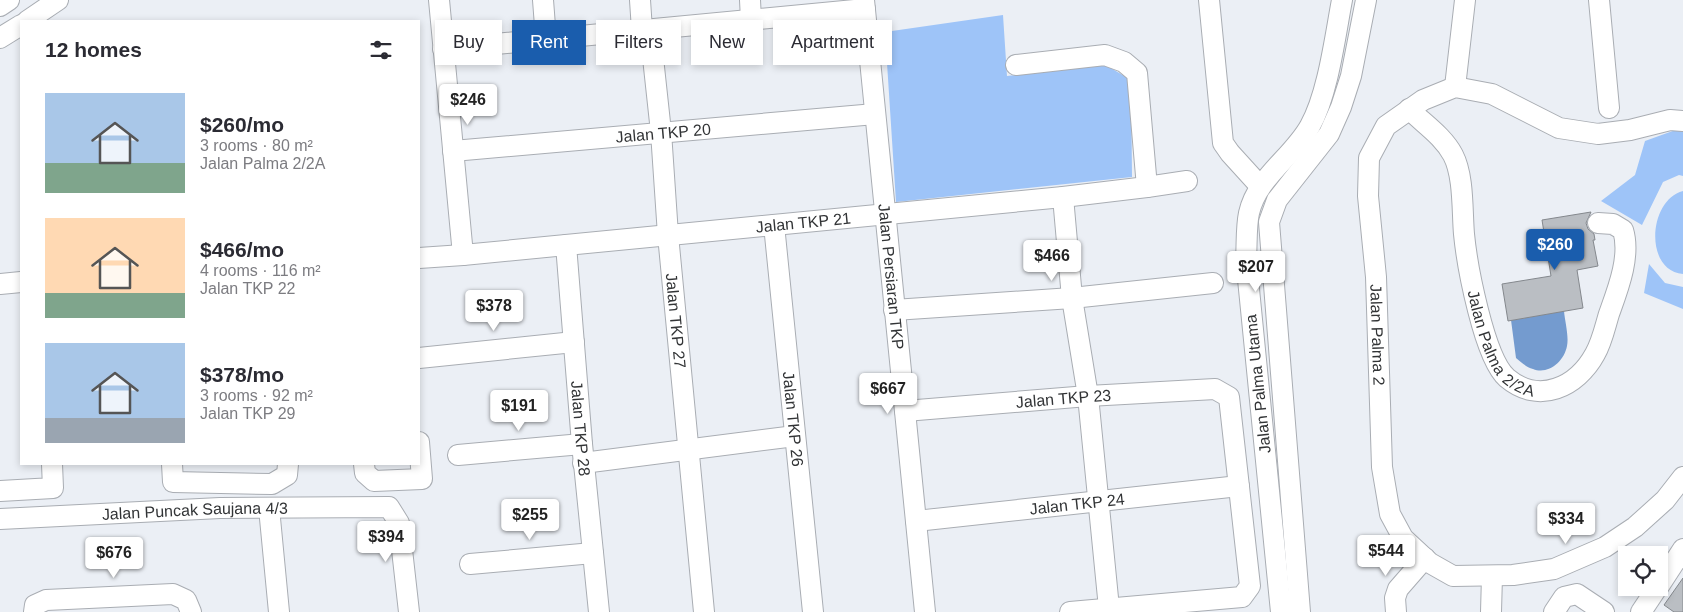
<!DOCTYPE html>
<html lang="en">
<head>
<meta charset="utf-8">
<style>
	:root { --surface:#fff; --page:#f2f2f3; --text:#2b2b33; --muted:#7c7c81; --accent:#1a5dad }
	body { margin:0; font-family:Arial,sans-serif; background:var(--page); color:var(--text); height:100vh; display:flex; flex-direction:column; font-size:19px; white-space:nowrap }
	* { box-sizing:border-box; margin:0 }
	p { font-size:16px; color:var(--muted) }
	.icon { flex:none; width:28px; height:28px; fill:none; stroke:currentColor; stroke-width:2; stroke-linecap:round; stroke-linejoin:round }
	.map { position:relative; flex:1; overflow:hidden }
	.side { position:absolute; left:20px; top:20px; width:400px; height:445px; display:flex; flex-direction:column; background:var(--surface); border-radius:0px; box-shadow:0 2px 8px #0003 }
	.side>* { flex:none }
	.guide { position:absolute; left:435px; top:20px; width:475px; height:45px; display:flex; gap:10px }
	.buttons { position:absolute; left:1618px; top:546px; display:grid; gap:10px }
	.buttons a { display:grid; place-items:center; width:50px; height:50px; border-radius:0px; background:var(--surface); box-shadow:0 2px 8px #0003; font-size:25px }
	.price { position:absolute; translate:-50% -42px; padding:0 11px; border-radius:5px; background:#fff; color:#222; font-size:16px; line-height:32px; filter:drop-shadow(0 1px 2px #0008) }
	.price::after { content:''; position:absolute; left:50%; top:30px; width:15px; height:11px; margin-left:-8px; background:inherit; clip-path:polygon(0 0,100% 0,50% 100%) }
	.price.on { background:var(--accent); color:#fff }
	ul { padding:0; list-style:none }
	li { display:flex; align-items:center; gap:15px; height:125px; padding:0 25px }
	li span { display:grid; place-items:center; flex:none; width:140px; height:100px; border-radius:0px; color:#555 }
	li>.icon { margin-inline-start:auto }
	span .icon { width:60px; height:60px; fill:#fffc; stroke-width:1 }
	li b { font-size:21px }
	h2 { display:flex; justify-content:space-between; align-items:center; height:60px; padding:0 25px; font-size:21px }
	.pill { padding:0 18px; border-radius:0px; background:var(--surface); box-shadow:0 2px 8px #0003; font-size:18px; line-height:45px }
	.pill.on { background:var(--accent); color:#fff }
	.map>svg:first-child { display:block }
	.green { fill:#9ec4f8 }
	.water { fill:#749bcf }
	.building { fill:#babec3; stroke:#84888d }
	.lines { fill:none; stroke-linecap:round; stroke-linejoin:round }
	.minor-casing { stroke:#a9adb3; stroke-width:22 }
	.minor { stroke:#fff; stroke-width:20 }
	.labels { text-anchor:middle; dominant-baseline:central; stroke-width:4.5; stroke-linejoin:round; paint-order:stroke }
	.street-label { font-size:16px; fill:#323436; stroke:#fff }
</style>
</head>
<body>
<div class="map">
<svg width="1683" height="612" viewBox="0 0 1683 612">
	<rect width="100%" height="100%" fill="#ebeff5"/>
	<path class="green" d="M1003,15L1007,76L1104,64L1131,80L1132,177L896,202L885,32Z
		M1681,128L1683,129V176L1679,175L1663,182L1642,225L1601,201L1635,175L1645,141Z
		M1683,191V274C1644,271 1648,200 1683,191Z
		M1649,264L1665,283L1683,287V309L1644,293Z"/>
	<path class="water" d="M1564,311C1565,322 1569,336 1567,346C1564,362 1548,375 1533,369C1526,367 1521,362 1516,358L1511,320Z"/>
	<path class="building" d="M1591,212L1586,223L1588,229L1594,234L1595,240H1593L1598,266L1577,270L1583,308L1508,321L1502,284L1551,276L1542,220Z
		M1683,578V612H1674L1664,605Z"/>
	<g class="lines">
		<defs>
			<g id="minor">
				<path d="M439,0L463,255"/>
				<path d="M543,0L546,39"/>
				<path d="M640,0L642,30"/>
				<path d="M750,0L751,20"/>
				<path id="s1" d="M864,0L925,612"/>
				<path d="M1209,0L1223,143L1230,153L1260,186"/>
				<path d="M1599,0L1609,108"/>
				<path d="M0,6L9,0"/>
				<path d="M27,21L58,0"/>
				<path id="s2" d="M650,30L661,132L668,235L704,612"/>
				<path d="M0,38L21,25"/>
				<path d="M443,49L865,9"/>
				<path d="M1016,65L1105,55L1124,62L1137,73L1147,187"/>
				<path d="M1455,87L1465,0"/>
				<path id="s3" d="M1409,109C1424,124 1443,136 1453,155C1464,176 1462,211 1464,234C1467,265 1484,358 1507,378C1539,405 1577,387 1595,354C1602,342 1605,327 1609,314C1618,289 1631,256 1623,230L1613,224L1598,223"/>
				<path id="s4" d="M1683,121L1670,120L1630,130L1598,134L1559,128L1492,94L1455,87L1423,100L1386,126L1369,158L1368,196L1376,277L1382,467L1390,514L1403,538L1430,563L1453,576L1513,575L1554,569L1605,547L1635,527L1665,500L1683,477"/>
				<path id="s5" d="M453,151L875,114"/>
				<path d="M1063,197L1072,298L1088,396L1109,608"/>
				<path id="s6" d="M774,225L813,612"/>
				<path id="s7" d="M566,245L582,444L599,612"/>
				<path id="s8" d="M419,258L463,255L1063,197L1147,187L1187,181"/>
				<path d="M0,284L21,282"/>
				<path d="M894,310L1072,298L1213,283"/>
				<path d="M419,358L574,342"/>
				<path id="s9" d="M905,411L1088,396L1215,389L1229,397L1250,586L1242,597L1070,612"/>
				<path d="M458,455L582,444"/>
				<path d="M583,463L795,436"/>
				<path d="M172,464L173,482L272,484L287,475L288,464"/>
				<path d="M364,464L365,473L374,481L422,479L419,442"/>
				<path d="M0,491L53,488L52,464"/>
				<path d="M269,508L279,612"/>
				<path id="s10" d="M0,519L220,508L389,507L399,523L409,612"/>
				<path id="s11" d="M916,521L1239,486"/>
				<path d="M470,564L593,553"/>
				<path d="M1659,586L1683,549"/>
				<path d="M34,612L35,605L46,600L173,594L186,600L191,612"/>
				<path d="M1281,612L1246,259C1247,244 1246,227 1249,213C1257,177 1293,157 1310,126C1328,94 1335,37 1342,0"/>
				<path d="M1300,612L1269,222L1277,200L1329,134L1341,107L1351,76L1366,0"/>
				<path d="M1396,612L1395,598L1398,589L1425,558"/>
				<path d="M1491,612L1492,576"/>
				<path d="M1554,612L1564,597L1577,594L1604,612"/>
				<path d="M1641,612L1657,588"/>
			</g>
		</defs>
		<use href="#minor" class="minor-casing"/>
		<use href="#minor" class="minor"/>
	</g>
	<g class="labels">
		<g class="street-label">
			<text stroke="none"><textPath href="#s5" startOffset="211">Jalan TKP 20</textPath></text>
			<text stroke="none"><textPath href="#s8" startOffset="386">Jalan TKP 21</textPath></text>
			<text stroke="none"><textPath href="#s1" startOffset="278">Jalan Persiaran TKP</textPath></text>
			<text stroke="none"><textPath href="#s2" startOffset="292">Jalan TKP 27</textPath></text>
			<text stroke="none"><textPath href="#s4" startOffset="532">Jalan Palma 2</textPath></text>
			<text stroke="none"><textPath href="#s3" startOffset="264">Jalan Palma 2/2A</textPath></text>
			<text transform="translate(1258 384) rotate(-96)">Jalan Palma Utama</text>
			<text stroke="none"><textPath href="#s9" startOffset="159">Jalan TKP 23</textPath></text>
			<text stroke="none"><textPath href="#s6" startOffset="195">Jalan TKP 26</textPath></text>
			<text stroke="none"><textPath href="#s7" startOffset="184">Jalan TKP 28</textPath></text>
			<text stroke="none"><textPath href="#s11" startOffset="162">Jalan TKP 24</textPath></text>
			<text stroke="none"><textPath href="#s10" startOffset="195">Jalan Puncak Saujana 4/3</textPath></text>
		</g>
	</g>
</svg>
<div class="buttons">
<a><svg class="icon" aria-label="locate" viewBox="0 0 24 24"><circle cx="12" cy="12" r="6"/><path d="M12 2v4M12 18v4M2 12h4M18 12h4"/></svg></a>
</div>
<b class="price" style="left:468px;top:126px">$246</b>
<b class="price on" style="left:1555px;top:271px">$260</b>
<b class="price" style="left:1052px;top:282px">$466</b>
<b class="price" style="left:1256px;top:293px">$207</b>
<b class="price" style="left:494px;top:332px">$378</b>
<b class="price" style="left:888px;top:415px">$667</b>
<b class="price" style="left:519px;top:432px">$191</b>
<b class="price" style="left:530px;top:541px">$255</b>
<b class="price" style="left:1566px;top:545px">$334</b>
<b class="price" style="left:386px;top:563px">$394</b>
<b class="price" style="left:1386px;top:577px">$544</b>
<b class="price" style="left:114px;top:579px">$676</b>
<div class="guide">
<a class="pill">Buy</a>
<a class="pill on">Rent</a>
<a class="pill">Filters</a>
<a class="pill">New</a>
<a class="pill">Apartment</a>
</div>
<section class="side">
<h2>12 homes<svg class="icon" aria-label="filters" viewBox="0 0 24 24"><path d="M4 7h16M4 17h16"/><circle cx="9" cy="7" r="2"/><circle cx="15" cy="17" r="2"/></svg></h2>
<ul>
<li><span style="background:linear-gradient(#a9c7e8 70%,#7fa58c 0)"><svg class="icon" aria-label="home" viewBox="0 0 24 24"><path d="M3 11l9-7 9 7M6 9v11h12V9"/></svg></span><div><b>$260/mo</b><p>3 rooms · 80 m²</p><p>Jalan Palma 2/2A</p></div></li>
<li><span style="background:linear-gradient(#ffd9b3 75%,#7fa58c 0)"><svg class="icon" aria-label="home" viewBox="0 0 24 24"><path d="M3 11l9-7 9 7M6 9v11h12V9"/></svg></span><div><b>$466/mo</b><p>4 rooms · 116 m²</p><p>Jalan TKP 22</p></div></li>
<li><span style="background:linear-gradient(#a9c7e8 75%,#9aa5b1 0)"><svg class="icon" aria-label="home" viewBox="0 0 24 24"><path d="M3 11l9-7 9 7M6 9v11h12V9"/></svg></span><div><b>$378/mo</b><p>3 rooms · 92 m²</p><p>Jalan TKP 29</p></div></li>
</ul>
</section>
</div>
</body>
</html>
